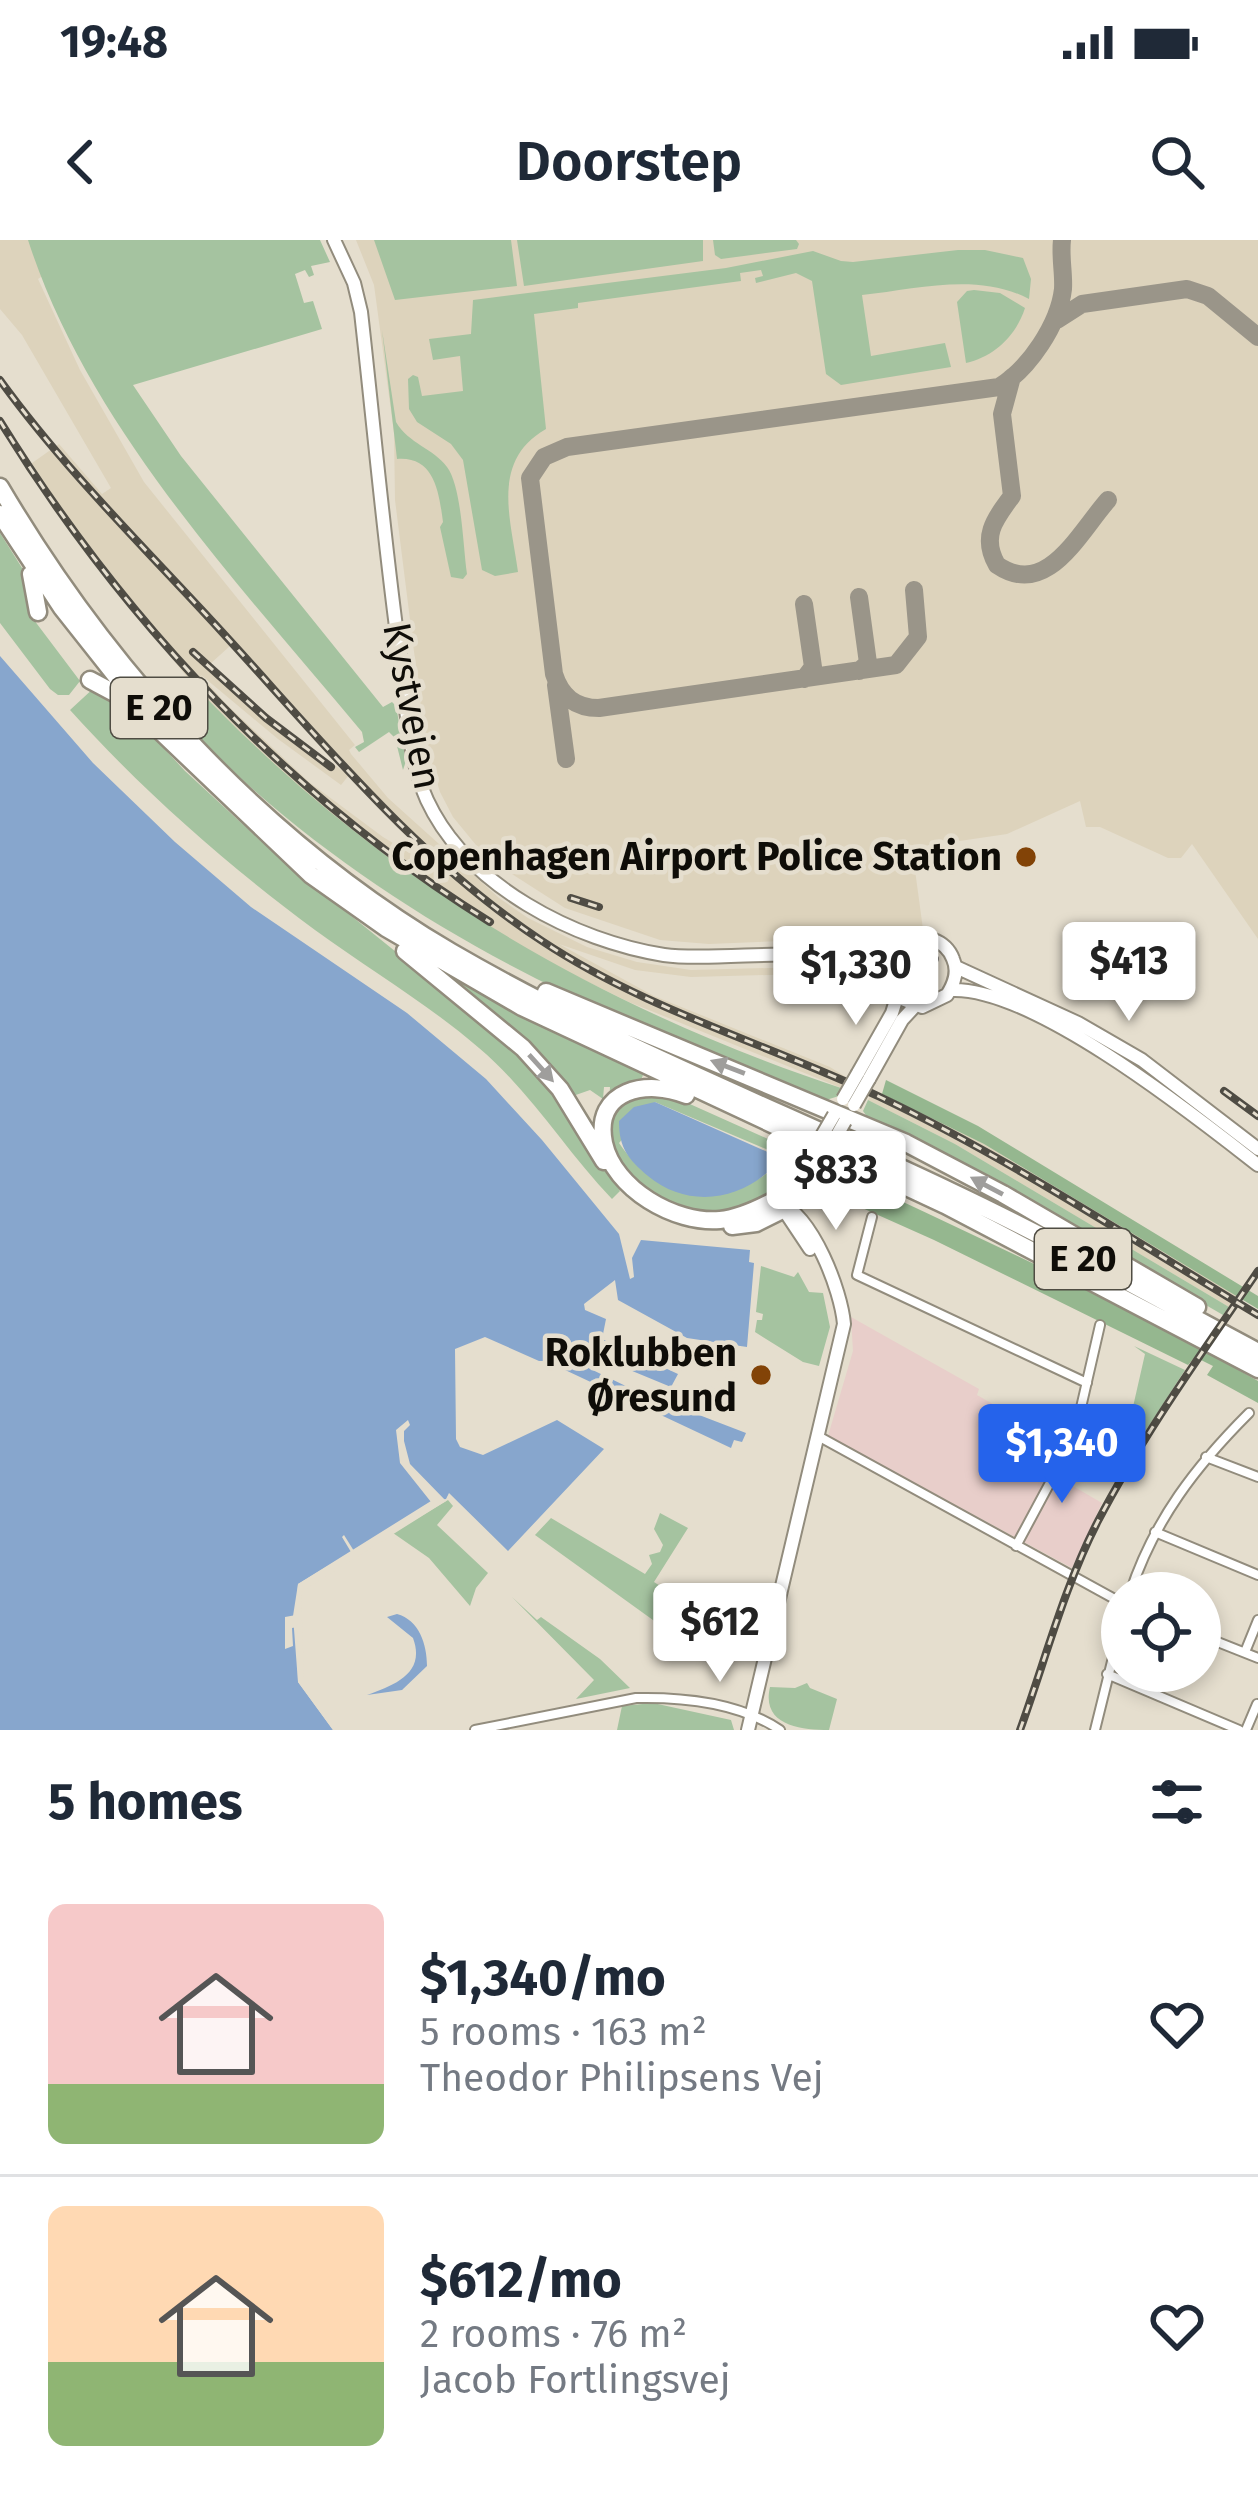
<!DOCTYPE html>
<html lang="en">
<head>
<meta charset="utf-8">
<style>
	:root { --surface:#fff; --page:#f2f2f3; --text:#1f2937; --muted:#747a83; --line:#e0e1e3; --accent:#2563eb }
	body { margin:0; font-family:"Fira Sans",sans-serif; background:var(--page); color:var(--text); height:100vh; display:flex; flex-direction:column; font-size:45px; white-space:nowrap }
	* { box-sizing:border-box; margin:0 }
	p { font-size:39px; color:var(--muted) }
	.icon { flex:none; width:66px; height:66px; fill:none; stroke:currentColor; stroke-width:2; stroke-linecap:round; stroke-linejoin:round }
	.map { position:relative; height:1490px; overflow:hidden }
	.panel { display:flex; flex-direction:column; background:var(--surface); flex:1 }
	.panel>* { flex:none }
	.fabs { position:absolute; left:1101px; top:1332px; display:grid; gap:24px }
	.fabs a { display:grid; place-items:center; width:120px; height:120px; border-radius:50%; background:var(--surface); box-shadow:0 6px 18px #0003; font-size:60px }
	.price { position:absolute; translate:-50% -102px; padding:0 27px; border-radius:12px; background:#fff; color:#222; font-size:39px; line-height:78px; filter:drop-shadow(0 3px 6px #0008) }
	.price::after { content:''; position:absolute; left:50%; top:72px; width:36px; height:27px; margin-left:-18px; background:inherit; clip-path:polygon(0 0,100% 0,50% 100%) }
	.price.selected { background:var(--accent); color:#fff }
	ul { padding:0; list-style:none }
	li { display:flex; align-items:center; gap:36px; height:300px; padding:0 48px }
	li+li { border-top:3px solid var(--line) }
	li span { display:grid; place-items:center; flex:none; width:336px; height:240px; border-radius:18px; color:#555 }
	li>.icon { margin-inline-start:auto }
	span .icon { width:144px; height:144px; fill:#fffc; stroke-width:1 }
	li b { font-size:51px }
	h2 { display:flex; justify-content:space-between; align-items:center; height:144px; padding:0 48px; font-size:51px }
	.status { display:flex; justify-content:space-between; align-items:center; height:84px; padding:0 60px; background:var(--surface); direction:ltr }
	.status svg { height:33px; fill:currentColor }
	header { display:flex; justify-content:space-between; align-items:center; height:156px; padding:0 48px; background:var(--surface); font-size:54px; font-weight:600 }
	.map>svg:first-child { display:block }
	.built { fill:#ddd3bc; fill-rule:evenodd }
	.industrial { fill:#e8ceca }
	.green { fill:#a5c3a0; fill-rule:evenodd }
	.forest { fill:#95b78f }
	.water { fill:#87a6cd }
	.pier { fill:#e5dece }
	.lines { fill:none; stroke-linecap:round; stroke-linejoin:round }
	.taxiway { stroke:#9a9589; stroke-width:18 }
	.street-casing { stroke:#928c7d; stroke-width:12 }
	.secondary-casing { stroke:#928c7d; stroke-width:16 }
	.highway-casing { stroke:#928c7d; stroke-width:21 }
	.street { stroke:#fff; stroke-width:8 }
	.secondary { stroke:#fff; stroke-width:12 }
	.highway { stroke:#fff; stroke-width:16 }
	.rail-casing { stroke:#4f4c44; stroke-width:8 }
	.rail { stroke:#e5dece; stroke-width:3; stroke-dasharray:9; stroke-linecap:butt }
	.secondary-bridge-casing { stroke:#928c7d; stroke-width:16; stroke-linecap:butt }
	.secondary-bridge { stroke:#fff; stroke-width:12 }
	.oneway { fill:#9f9e9c }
	.poi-dot { fill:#824307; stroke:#e5dece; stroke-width:4.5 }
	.labels { text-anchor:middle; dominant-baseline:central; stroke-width:9; stroke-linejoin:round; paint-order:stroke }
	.shield { fill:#e5dece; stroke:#4f4c43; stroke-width:3 }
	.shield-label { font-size:36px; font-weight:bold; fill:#0f0d08 }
	.street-label { font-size:39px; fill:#0f0d08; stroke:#e5dece }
	.poi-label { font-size:39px; font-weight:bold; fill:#0f0d08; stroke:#e5dece; text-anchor:end }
</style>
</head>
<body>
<div class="status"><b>19:48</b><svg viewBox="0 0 49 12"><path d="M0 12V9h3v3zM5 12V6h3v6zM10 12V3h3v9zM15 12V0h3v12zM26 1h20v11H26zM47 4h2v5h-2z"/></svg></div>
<header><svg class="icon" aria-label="back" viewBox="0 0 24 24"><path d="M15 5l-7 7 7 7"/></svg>Doorstep<svg class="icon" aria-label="search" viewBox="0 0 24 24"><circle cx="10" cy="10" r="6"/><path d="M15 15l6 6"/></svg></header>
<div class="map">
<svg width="1258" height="1490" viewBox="0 0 1258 1490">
	<rect width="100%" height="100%" fill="#e5dece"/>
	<path class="built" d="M0,0H32L44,35L38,39L80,130L144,242L355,505L349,510L351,514L388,558L499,658L528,678L587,707L637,722L691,730L805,727V734L691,737L635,730L559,704L654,756L830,827L849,839L844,849L629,762L543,720L442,658L363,602L247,502L191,442L81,305L25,228L59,204L102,254L111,248L22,95L0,69ZM230,406L347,533V534L285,489L210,424ZM200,434L278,499L341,545L349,535L446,635L383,597L309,542L225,463Z
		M356,0H1258V699L1192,604L1181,618H1168L1100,587H1086L1080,561L1007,594L912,608L923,689L870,696L863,692L781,701L709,704L660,700L565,668L501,627L476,605L453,577L440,552L426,507L395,260L394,193L374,45Z
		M874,850L984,904L1237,1056L1229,1067L955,904L868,860Z"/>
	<path class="industrial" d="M851,1077L979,1149L977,1155L1014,1176L995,1213L1042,1240L1047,1231L1102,1263L1072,1328L828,1196L853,1111Z"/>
	<path class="green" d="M28,0H320L330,22L311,26L314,35L309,37L305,30L295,34L304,63L313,61L322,89L133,145L181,216L383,467L392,462L396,466L406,521L403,530L395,498L389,492L359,512L355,507L364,502L362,492C239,344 88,186 28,0Z
		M374,0H511L517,46L395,60Z
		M517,0H703V21L524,46Z
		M713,0H796L799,4L797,9L721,19L715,15Z
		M958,10H985L1023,18L1031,39L1029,59C978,32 917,49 862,55L871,116L945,103L951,127L841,145L826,134L812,41L796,33L756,43L755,38L763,36L761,30L740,33L741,41L578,63V68L534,74L546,189C490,221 511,279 518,332L495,336L482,330L463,220L451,204L417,182L409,169L408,139L413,135L418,137L422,156L463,151L460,116L433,120L429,99L471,94L473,60L726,28L813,11L841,21L853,22Z
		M974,50L1000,53L1025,68C1016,96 994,117 966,123L957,62L967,51Z
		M382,90L396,182C409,204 433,208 447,227C462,247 463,308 467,334L463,339L451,337L440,287L443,282C439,253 435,216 397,219Z
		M0,293L29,339L35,366L28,372L80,441L69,455H58L50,449L0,383Z
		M191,442C374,636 591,765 844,849L839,856L826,860C759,831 689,808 622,779C449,703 293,603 165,463Z
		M96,446L120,461L185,531L277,616L499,795L541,839L620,951L612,959C565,910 531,852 479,808C428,764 370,730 315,690C226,624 144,552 70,470Z
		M409,710L496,762L670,846L643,835L641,840L647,843L609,863L610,847H604L603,859L590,850L570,857Z
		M639,853L672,856L806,916C727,1043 573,923 616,870C621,863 632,858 639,853ZM655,862L773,912L774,928C721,971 657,960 619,903Z
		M868,860L955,904L1229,1067L1223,1075L1031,963L870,881L863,871Z
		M761,1026L794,1037L798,1032L809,1052L823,1053L830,1087L819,1126L803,1122L755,1092L757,1080H762L763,1074L756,1072Z
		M1134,1106L1185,1130L1123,1226L1125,1202L1145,1114Z
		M448,1260L453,1266L437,1285L488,1333L476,1348L470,1366L429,1318L393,1293Z
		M660,1273L688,1288L654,1342L710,1378L689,1406L535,1295L551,1278L645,1334L652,1324L649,1315L660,1312L663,1305L654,1289Z
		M512,1357L537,1380L541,1377L600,1419L630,1448L576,1459L594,1440Z
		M807,1443L810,1448L837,1459L829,1490C800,1490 761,1485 770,1447L795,1448Z
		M653,1463L731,1480L734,1490H617L622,1466Z"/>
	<path class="forest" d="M886,840L978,886L1258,1056V1069L984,904L882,854Z
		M830,928C974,995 1120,1062 1258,1141V1163L1207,1135L1213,1126L1195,1117L1188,1125L934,1000L822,950Z"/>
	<path class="water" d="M0,416L93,523L175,602L251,667L407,773L486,839L542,900L619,994L630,1039L634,1037L632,1018L641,1000L750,1010L749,1022L754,1023L747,1107L687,1098L618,1060L615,1040L584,1064L585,1070L606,1079L602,1099L678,1134L671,1147L579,1109L574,1121L634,1150L746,1193L742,1202L734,1200L731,1208L546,1121H539L485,1097L455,1109L456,1199L460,1207L483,1215L557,1180L604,1209L508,1311L449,1253L446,1259L431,1261L298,1344L293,1376L298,1442L333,1490H0Z
		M655,862L781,918C748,960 690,971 648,936C628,919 619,908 619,881L634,867Z
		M397,1374C419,1380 427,1404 427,1426L402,1450L367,1455C395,1445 426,1433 413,1398L387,1377Z"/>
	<path class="pier" d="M408,1180L410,1185L404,1191V1201L410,1224L446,1261L301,1352L304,1440L339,1489L333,1490L298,1442L297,1387L292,1388L293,1406L285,1409V1377L296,1375L298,1344L351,1312L342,1297L344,1295L354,1311L431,1262L400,1223L396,1190Z"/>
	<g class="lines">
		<path class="taxiway" d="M1057,80L1082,64L1187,49L1208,56L1258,97
			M1012,137L1002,174L1012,256C994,280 981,297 997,325C1047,359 1078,294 1108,260
			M914,350L918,397L896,425L599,468C575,468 561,456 554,434L530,238L544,217L567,207L999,147C1029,129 1059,84 1063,49C1064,33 1060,17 1062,0
			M859,431L868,423L859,357
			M804,439L813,427L804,364
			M556,445L566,519"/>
		<defs>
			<path id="street" d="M872,977L857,1035L1087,1143
				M818,1196L1122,1363
				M1206,1217L1258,1237
				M1155,1292L1258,1335
				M1016,1306L1074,1198L1100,1085
				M1130,1353C1154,1280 1196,1226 1249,1173
				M1200,1395L1258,1418
				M1245,1412L1258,1380
				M1107,1434L1239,1490
				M475,1490L636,1458C684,1457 740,1463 780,1490
				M1095,1490L1122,1381
				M1246,1490L1257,1464"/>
			<path id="secondary" d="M334,0L354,43L361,72C374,187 384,302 400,417C406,464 408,517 427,560C467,646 575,701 664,715C721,723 847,700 888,731
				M860,711C868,713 881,715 889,713C894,712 900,704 905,702C922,692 946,700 953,719C959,732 954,744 947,755L922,767L897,757L888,731L898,707
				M956,727L1078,783L1142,820L1258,909
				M951,750C1032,746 1194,875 1258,925
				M858,833L892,773L897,757
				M869,839L902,780L915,766
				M806,932L782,967L810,1009
				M783,970L801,956L814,936
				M748,1490L844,1084C841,1050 813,977 780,963"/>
			<path id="highway" d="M0,247C110,434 263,601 451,712C611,805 785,872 952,952C1056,1001 1156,1058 1258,1112
				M0,274L62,368L157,488L311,635L386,688L522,767L945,965L1258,1129
				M31,334L38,372
				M90,440L120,456
				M405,711L523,808L560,849L604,921
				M546,752L906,903L1003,954L1197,1067
				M686,855C648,839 593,849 604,903C614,949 675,984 720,980C739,978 756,970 773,961
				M732,986L756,983L782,970"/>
		</defs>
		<use href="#street" class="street-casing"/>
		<use href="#secondary" class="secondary-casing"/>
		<use href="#highway" class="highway-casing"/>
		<use href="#street" class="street"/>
		<use href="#secondary" class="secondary"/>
		<use href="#highway" class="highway"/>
		<defs>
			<path id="rail" d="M0,140C65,230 147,310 222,392C322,501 417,619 542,701C646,770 768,804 880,857C1011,919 1134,1001 1258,1075
				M0,181C124,382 289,557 490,682
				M193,412L266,478L331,527
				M571,658L599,667
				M915,715L935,719
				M1224,851L1258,876
				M1020,1490C1045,1421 1064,1347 1098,1281C1144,1193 1202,1113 1258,1031"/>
		</defs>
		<use href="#rail" class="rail-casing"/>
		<use href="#rail" class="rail"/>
		<defs>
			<path id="secondary-bridge" d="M843,859L858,833
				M854,865L869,839
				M802,930L834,875
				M814,936L845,881"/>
		</defs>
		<use href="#secondary-bridge" class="secondary-bridge-casing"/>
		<use href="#secondary-bridge" class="secondary-bridge"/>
	</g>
	<defs><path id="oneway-solid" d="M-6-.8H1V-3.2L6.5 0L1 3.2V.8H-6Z" transform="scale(3)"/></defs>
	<g class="oneway">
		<use href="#oneway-solid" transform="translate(728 827) rotate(-159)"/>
		<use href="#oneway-solid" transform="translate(541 828) rotate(48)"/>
		<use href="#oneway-solid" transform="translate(987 946) rotate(-152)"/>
	</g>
	<g class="poi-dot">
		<circle cx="1026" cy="617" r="12"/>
		<circle cx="761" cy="1135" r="12"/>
	</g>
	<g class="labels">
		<g class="shield">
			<rect x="111" y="438" width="96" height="60" rx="9"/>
			<rect x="1035" y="989" width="96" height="60" rx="9"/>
		</g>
		<g class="shield-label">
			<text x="159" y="468">E 20</text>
			<text x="1083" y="1019">E 20</text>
		</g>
		<g class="street-label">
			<text transform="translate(412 466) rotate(79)">Kystvejen</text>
		</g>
		<g class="poi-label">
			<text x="1002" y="617">Copenhagen Airport Police Station</text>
			<text x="737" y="1113">Roklubben<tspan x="737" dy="45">Øresund</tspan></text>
		</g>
	</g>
</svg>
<div class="fabs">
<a><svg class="icon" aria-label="locate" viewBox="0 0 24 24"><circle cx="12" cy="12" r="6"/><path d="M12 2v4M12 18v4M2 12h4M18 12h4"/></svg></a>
</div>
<b class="price" style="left:1129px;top:784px">$413</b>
<b class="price" style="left:856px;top:788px">$1,330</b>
<b class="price" style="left:836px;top:993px">$833</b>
<b class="price selected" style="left:1062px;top:1266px">$1,340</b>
<b class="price" style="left:720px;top:1445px">$612</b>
</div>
<section class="panel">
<h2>5 homes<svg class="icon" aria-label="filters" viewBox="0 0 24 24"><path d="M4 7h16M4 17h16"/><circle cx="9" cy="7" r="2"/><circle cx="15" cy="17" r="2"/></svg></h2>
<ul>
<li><span style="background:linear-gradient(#f6c9c9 75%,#8fb573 0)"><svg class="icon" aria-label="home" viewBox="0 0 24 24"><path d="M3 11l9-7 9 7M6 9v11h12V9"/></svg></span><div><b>$1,340/mo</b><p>5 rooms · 163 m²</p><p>Theodor Philipsens Vej</p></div><svg class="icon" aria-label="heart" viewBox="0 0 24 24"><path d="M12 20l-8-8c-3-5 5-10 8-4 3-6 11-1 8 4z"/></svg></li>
<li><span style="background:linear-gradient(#ffd9b3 65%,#8fb573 0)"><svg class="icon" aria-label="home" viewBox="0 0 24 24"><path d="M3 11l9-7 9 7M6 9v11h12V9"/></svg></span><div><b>$612/mo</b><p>2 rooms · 76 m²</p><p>Jacob Fortlingsvej</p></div><svg class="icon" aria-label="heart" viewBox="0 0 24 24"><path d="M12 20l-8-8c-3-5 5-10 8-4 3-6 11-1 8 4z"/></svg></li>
</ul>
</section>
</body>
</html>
